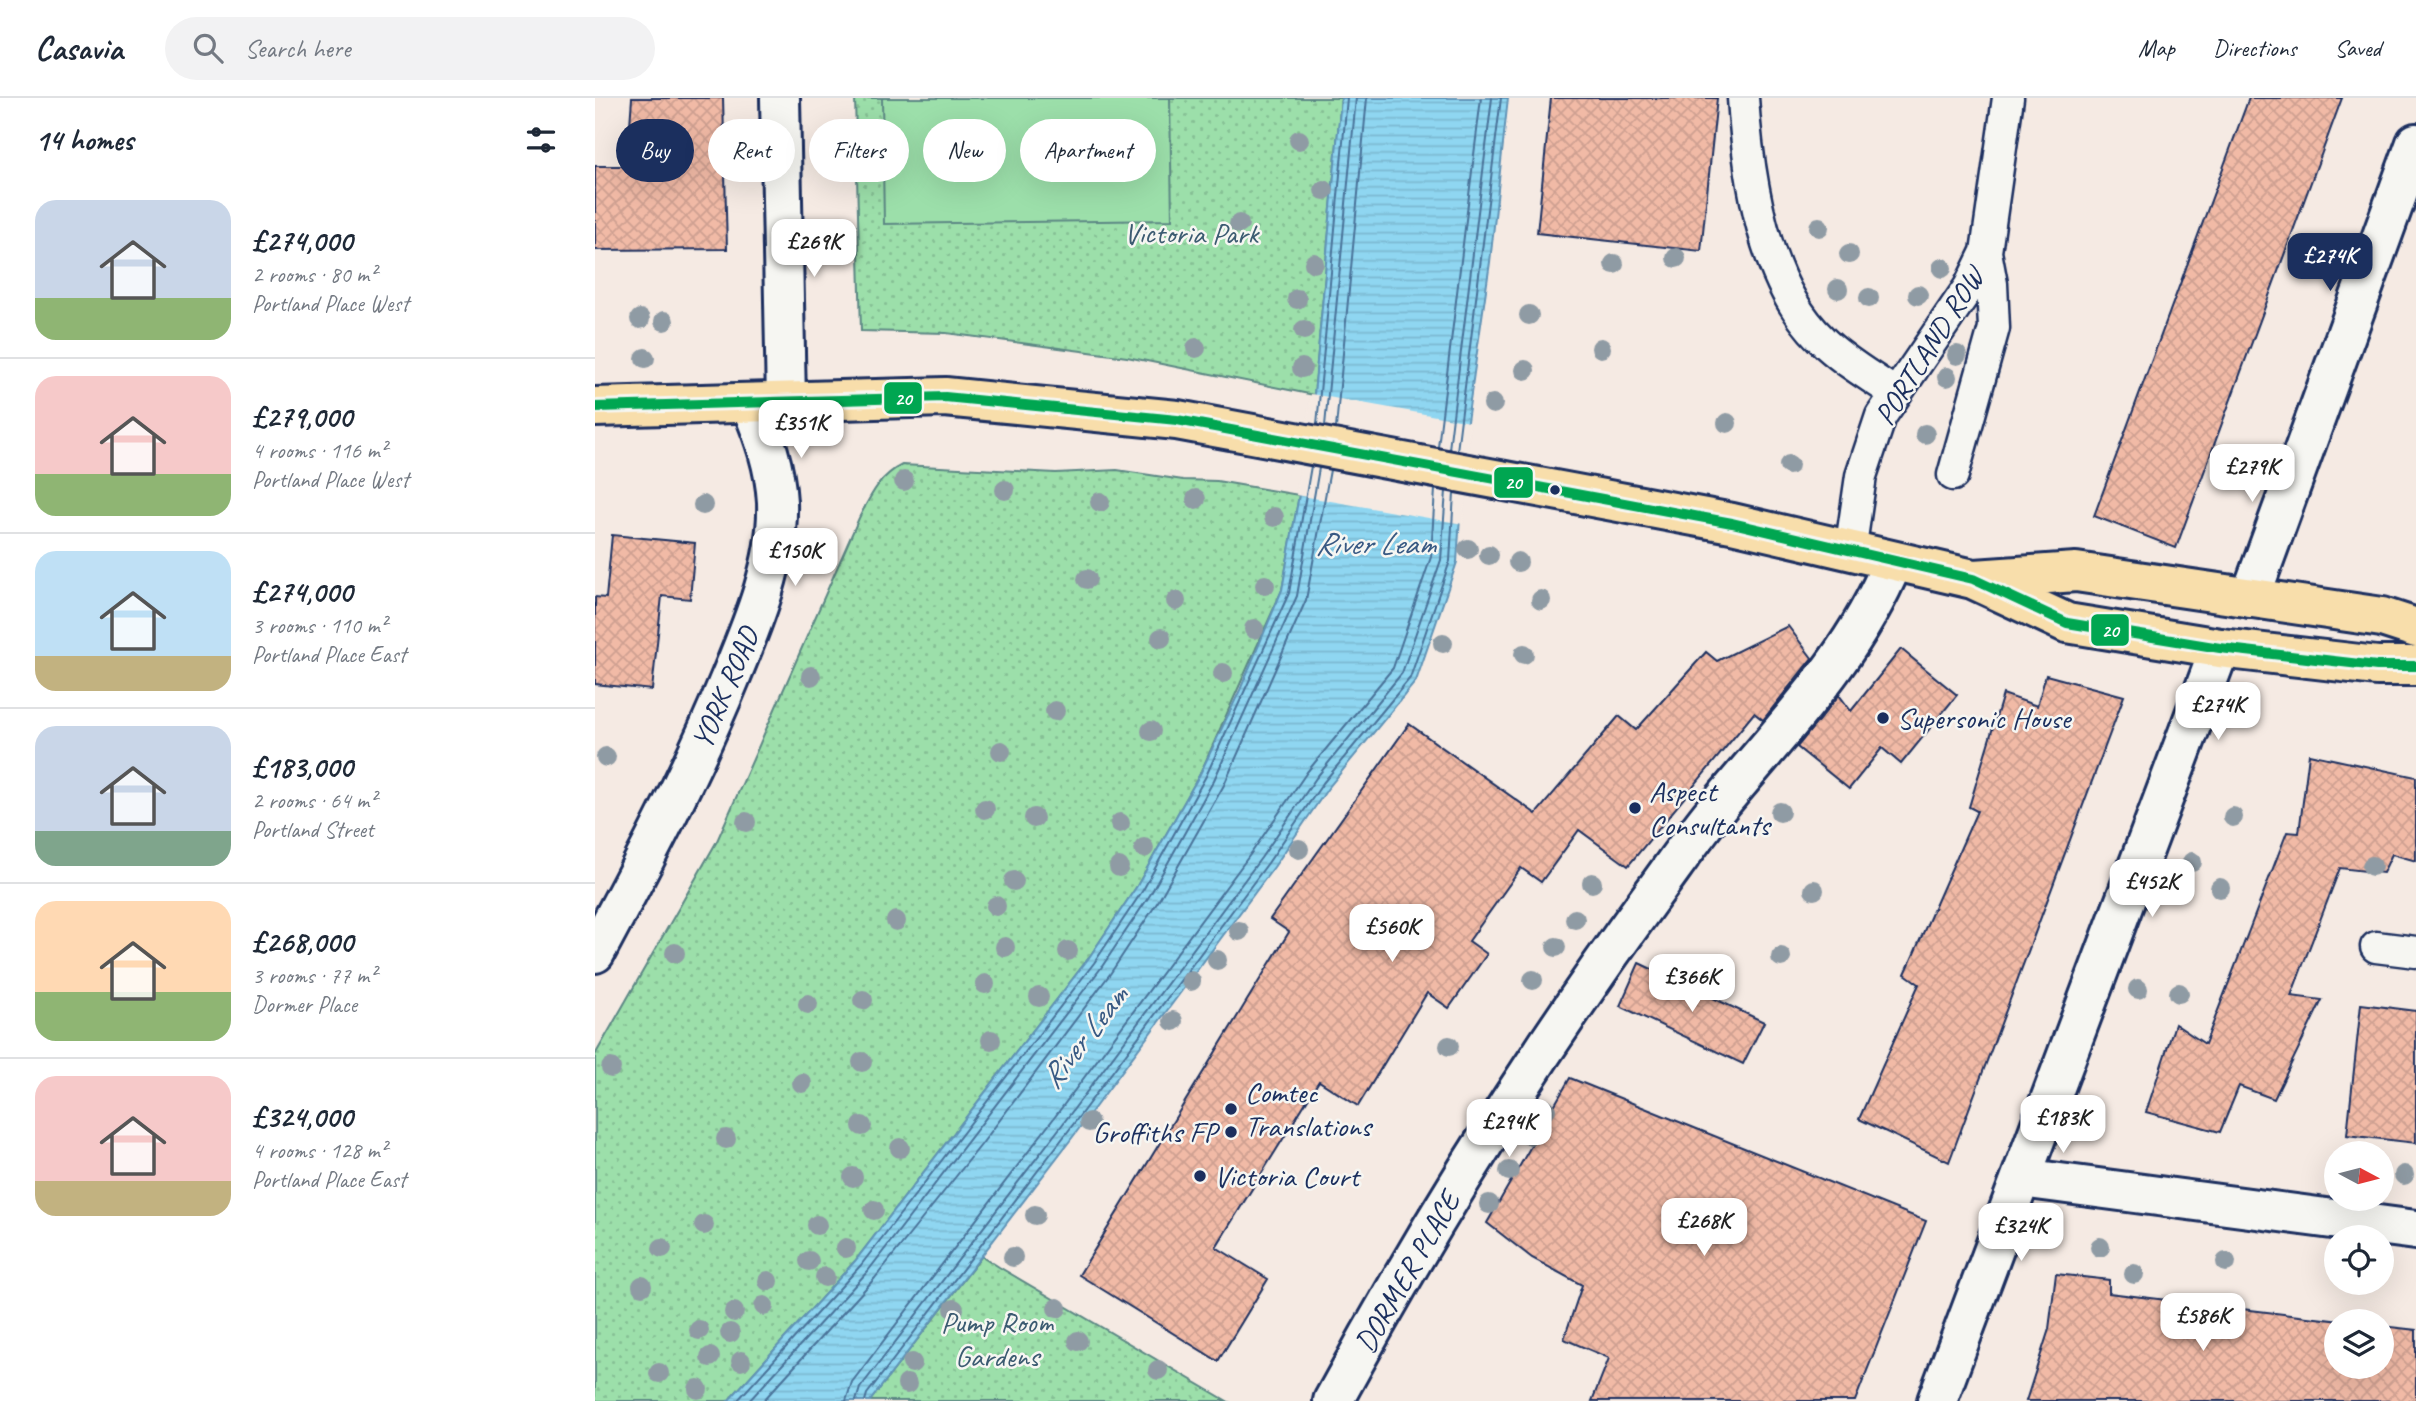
<!DOCTYPE html>
<html lang="en">
<head>
<meta charset="utf-8">
<style>
	:root { --surface:#fff; --page:#f2f2f3; --text:#1f2937; --muted:#747a83; --line:#e0e1e3; --accent:#1b2f5e }
	body { margin:0; font-family:Caveat,sans-serif; background:var(--page); color:var(--text); height:100vh; display:flex; flex-direction:column; font-size:26px; white-space:nowrap }
	* { box-sizing:border-box; margin:0 }
	p { font-size:23px; color:var(--muted) }
	.icon { flex:none; width:38px; height:38px; fill:none; stroke:currentColor; stroke-width:2; stroke-linecap:round; stroke-linejoin:round }
	.map { position:relative; flex:1; overflow:hidden }
	.sheet { display:flex; flex-direction:column; background:var(--surface); width:595px }
	.sheet>* { flex:none }
	.banner { position:absolute; left:21px; top:21px; width:665px; height:63px; display:flex; gap:14px }
	.needle { width:46px; rotate:97deg }
	.fabs { position:absolute; left:1729px; top:1043px; display:grid; gap:14px }
	.fabs a { display:grid; place-items:center; width:70px; height:70px; border-radius:50%; background:var(--surface); box-shadow:0 7px 28px #0002; font-size:35px }
	.price { position:absolute; translate:-50% -60px; padding:0 16px; border-radius:14px; background:#fff; color:#222; font-size:23px; line-height:46px; filter:drop-shadow(0 2px 4px #0008) }
	.price::after { content:''; position:absolute; left:50%; top:42px; width:21px; height:16px; margin-left:-10px; background:inherit; clip-path:polygon(0 0,100% 0,50% 100%) }
	.price.current { background:var(--accent); color:#fff }
	ul { padding:0; list-style:none }
	li { display:flex; align-items:center; gap:21px; height:175px; padding:0 35px }
	li+li { border-top:2px solid var(--line) }
	li span { display:grid; place-items:center; flex:none; width:196px; height:140px; border-radius:21px; color:#555 }
	li>.icon { margin-inline-start:auto }
	span .icon { width:84px; height:84px; fill:#fffc; stroke-width:1 }
	li b { font-size:30px }
	h2 { display:flex; justify-content:space-between; align-items:center; height:84px; padding:0 35px; font-size:30px }
	.pill { padding:0 24px; border-radius:32px; background:var(--surface); box-shadow:0 7px 28px #0002; font-size:24px; line-height:63px }
	.pill.current { background:var(--accent); color:#fff }
	header { display:flex; align-items:center; gap:42px; box-sizing:border-box; height:98px; padding:0 35px; background:var(--surface); border-bottom:2px solid var(--line) }
	header strong { font-size:33px }
	nav { display:flex; gap:38px; margin-inline-start:auto; font-size:24px }
	.search { width:490px; height:63px; background:var(--page); display:flex; align-items:center; gap:18px; box-sizing:border-box; padding:0 24px; border-radius:38px; color:var(--muted); font-size:26px }
	main { display:flex; flex:1; min-height:0 }
	.map>svg:first-child { display:block }
	.green { fill:url(#green-dots); stroke:#5c8784; stroke-width:2 }
	.pitch { fill:#9cdfaa; stroke:#5c8784; stroke-width:2 }
	.water { fill:url(#water-rules); stroke:#6193b6; stroke-width:2 }
	.pier { fill:#f5eae3 }
	.lines { fill:none; stroke-linecap:round; stroke-linejoin:round }
	.shore { stroke:#497299; stroke-width:2 }
	.building { fill:url(#building-cross-hatch); stroke:#1b2f5e; stroke-width:2 }
	.service-casing { stroke:#1b2f5e; stroke-width:35 }
	.minor-casing { stroke:#1b2f5e; stroke-width:44 }
	.tertiary-casing { stroke:#1b2f5e; stroke-width:44 }
	.trunk-casing { stroke:#1b2f5e; stroke-width:44 }
	.service { stroke:#f6f6f2; stroke-width:30 }
	.minor { stroke:#f6f6f2; stroke-width:38 }
	.tertiary { stroke:#f6f6f2; stroke-width:38 }
	.trunk { stroke:#f8deab; stroke-width:38 }
	.bus-1-casing { stroke:#f6f6f2; stroke-width:16 }
	.bus-1 { stroke:#00a651; stroke-width:10 }
	.tree { fill:#8f9ba4 }
	.bus-dot { fill:#1b2f5e; stroke:#f6f6f2; stroke-width:2.5 }
	.labels { text-anchor:middle; dominant-baseline:central; stroke-width:5; stroke-linejoin:round; paint-order:stroke }
	.park-label { font-size:30px; fill:#3b5b71; stroke:#f6f6f2 }
	.street-label { font-size:30px; fill:#1b2f5e; stroke:#f6f6f2 }
	.poi-label { font-size:30px; fill:#1b2f5e; stroke:#f6f6f2; text-anchor:start }
	.water-label { font-size:32px; font-style:italic; fill:#385983; stroke:#f6f6f2 }
	.line-badge { stroke:#f6f6f2; stroke-width:2.5 }
	.badge-label { font-size:19px; text-anchor:middle; font-weight:bold; fill:#fff }
</style>
</head>
<body>
<header>
<strong>Casavia</strong>
<div class="search"><svg class="icon" aria-label="search" viewBox="0 0 24 24"><circle cx="10" cy="10" r="6"/><path d="M15 15l6 6"/></svg>Search here</div>
<nav><a>Map</a><a>Directions</a><a>Saved</a></nav>
</header>
<main>
<section class="sheet">
<h2>14 homes<svg class="icon" aria-label="filters" viewBox="0 0 24 24"><path d="M4 7h16M4 17h16"/><circle cx="9" cy="7" r="2"/><circle cx="15" cy="17" r="2"/></svg></h2>
<ul>
<li><span style="background:linear-gradient(#c9d6e8 70%,#8fb573 0)"><svg class="icon" aria-label="home" viewBox="0 0 24 24"><path d="M3 11l9-7 9 7M6 9v11h12V9"/></svg></span><div><b>£274,000</b><p>2 rooms · 80 m²</p><p>Portland Place West</p></div></li>
<li><span style="background:linear-gradient(#f6c9c9 70%,#8fb573 0)"><svg class="icon" aria-label="home" viewBox="0 0 24 24"><path d="M3 11l9-7 9 7M6 9v11h12V9"/></svg></span><div><b>£279,000</b><p>4 rooms · 116 m²</p><p>Portland Place West</p></div></li>
<li><span style="background:linear-gradient(#bfe0f5 75%,#c2b280 0)"><svg class="icon" aria-label="home" viewBox="0 0 24 24"><path d="M3 11l9-7 9 7M6 9v11h12V9"/></svg></span><div><b>£274,000</b><p>3 rooms · 110 m²</p><p>Portland Place East</p></div></li>
<li><span style="background:linear-gradient(#c9d6e8 75%,#7fa58c 0)"><svg class="icon" aria-label="home" viewBox="0 0 24 24"><path d="M3 11l9-7 9 7M6 9v11h12V9"/></svg></span><div><b>£183,000</b><p>2 rooms · 64 m²</p><p>Portland Street</p></div></li>
<li><span style="background:linear-gradient(#ffd9b3 65%,#8fb573 0)"><svg class="icon" aria-label="home" viewBox="0 0 24 24"><path d="M3 11l9-7 9 7M6 9v11h12V9"/></svg></span><div><b>£268,000</b><p>3 rooms · 77 m²</p><p>Dormer Place</p></div></li>
<li><span style="background:linear-gradient(#f6c9c9 75%,#c2b280 0)"><svg class="icon" aria-label="home" viewBox="0 0 24 24"><path d="M3 11l9-7 9 7M6 9v11h12V9"/></svg></span><div><b>£324,000</b><p>4 rooms · 128 m²</p><p>Portland Place East</p></div></li>
</ul>
</section>
<div class="map">
<svg width="1821" height="1303" viewBox="0 0 1821 1303">
	<defs>
		<pattern id="green-dots" width="8" height="8" patternUnits="userSpaceOnUse" patternTransform="scale(1.75)"><rect width="8" height="8" fill="#9cdfaa"/><path d="M2 2h.1M6 6h.1" fill="none" stroke="#86c095" stroke-width="1.8" stroke-linecap="round"/></pattern>
		<pattern id="water-rules" width="6" height="5" patternUnits="userSpaceOnUse" patternTransform="scale(1.75)"><rect width="6" height="5" fill="#8fd6f1"/><path d="M0 2.5h6" fill="none" stroke="#7bb8d1"/></pattern>
		<pattern id="building-cross-hatch" width="8" height="8" patternUnits="userSpaceOnUse" patternTransform="scale(1.75)"><rect width="8" height="8" fill="#f1baa6"/><path d="M0 0l8 8M0 8l8-8" fill="none" stroke="#cea091"/></pattern>
	</defs>
	<rect width="100%" height="100%" fill="#f5eae3"/>
	<filter id="ink" filterUnits="userSpaceOnUse"><feTurbulence type="fractalNoise" baseFrequency=".0143" numOctaves="2"/><feDisplacementMap in="SourceGraphic" scale="14" xChannelSelector="R" yChannelSelector="G"/><feConvolveMatrix kernelMatrix="1 2 1 2 8 2 1 2 1" color-interpolation-filters="sRGB"/></filter>
	<g filter="url(#ink)">
		<path class="green" d="M260,0H746L719,297L532,259L351,235L266,233Z
			M307,367L461,375L522,372L588,382L622,383L704,397L687,492L605,676L542,788L493,861L260,1163L133,1303H0V957L122,743L264,420C275,399 284,378 307,367Z
			M387,1158L404,1169L632,1303H275Z"/>
		<path class="pitch" d="M287,0H575L577,122L289,126Z"/>
		<path class="water" d="M746,0H913L895,164L871,330L862,464L821,583L733,690L679,769L480,1036L275,1303H133L260,1163L493,861L542,788L605,676L645,592L687,492L704,397L719,297Z"/>
		<path class="pier" d="M716,296L875,324L868,426L701,397Z"/>
		<g class="lines">
			<path class="shore" d="M722,327L752,0
				M730,328L761,0
				M741,330L772,0
				M843,349L886,0
				M854,351L897,0
				M862,353L906,0
				M142,1303L266,1167L499,865L548,792L611,678L694,495L716,368
				M154,1303L273,1173L506,870L555,797L619,682L702,498L724,370
				M168,1303L280,1180L386,1047L515,876L564,802L629,687L711,502L735,372
				M251,1303L257,1284L459,1020L657,754L712,674L798,570L836,459L840,391
				M261,1303L265,1290L467,1027L666,760L721,680L807,575L846,462L851,393
				M270,1303L272,1296L474,1032L673,765L728,685L815,580L855,463L859,395"/>
		</g>
		<path class="building" d="M37,0H128L132,151L0,152V68H32Z
			M956,0H1122L1106,153L942,135Z
			M1654,0H1747L1581,450L1499,418Z
			M17,437L100,445L95,501L67,498L57,592L0,586V499L11,500Z
			M1193,528L1217,560L1168,622L1159,615L1033,768L984,732L946,784L926,770L874,843L892,856L854,910L832,895L763,1008L724,983L621,1149L673,1181L623,1263L484,1177L694,834L675,821L814,626L941,716L1024,618L1041,632L1111,554L1122,563Z
			M1306,551L1362,597L1306,666L1287,650L1254,691L1202,649L1244,597L1256,613Z
			M1451,577L1529,598L1354,1064L1264,1021L1324,886L1310,876L1382,713L1374,709L1408,596L1442,608Z
			M1714,656L1821,679V763L1797,756L1788,775L1745,770L1696,898L1727,902L1679,1001L1644,988L1625,1034L1551,1014L1580,926L1610,946L1692,734L1704,735Z
			M1044,865L1169,924L1148,966L1025,908Z
			M1766,906L1821,913V1045L1752,1037Z
			M975,980L1331,1123L1260,1303H997L1014,1260L969,1241L987,1187L937,1160L892,1125Z
			M1461,1176L1514,1182V1195L1746,1223H1741V1269H1787V1228L1821,1232V1303H1431L1454,1231Z"/>
		<g class="lines">
			<defs>
				<path id="service" d="M1148,0C1153,77 1168,186 1227,242C1248,263 1277,279 1301,296
					M1358,377L1399,230L1397,186L1391,154
					M1255,454L1266,378L1286,318L1374,189L1391,154L1413,0
					M1781,849L1821,854"/>
				<path id="minor" d="M185,0L191,304
					M1655,500L1821,45
					M0,855C49,764 97,673 136,578C158,525 184,463 182,404C180,369 169,338 156,307
					M1427,1080L1821,1132
					M1342,1303L1625,550"/>
				<path id="tertiary" d="M738,1303C833,1128 939,958 1057,797C1077,770 1096,742 1117,716C1185,632 1256,565 1298,464"/>
				<path id="trunk" d="M0,309L350,299L582,322L1137,425L1378,481L1472,525L1625,550L1782,568H1821
					M1380,481L1481,474L1787,519L1821,530"/>
			</defs>
			<use href="#service" class="service-casing"/>
			<use href="#minor" class="minor-casing"/>
			<use href="#tertiary" class="tertiary-casing"/>
			<use href="#trunk" class="trunk-casing"/>
			<use href="#service" class="service"/>
			<use href="#minor" class="minor"/>
			<use href="#tertiary" class="tertiary"/>
			<use href="#trunk" class="trunk"/>
			<defs>
				<path id="bus-1" d="M0,309L350,299L582,322L1137,425L1378,481L1472,525L1625,550L1782,568H1821"/>
			</defs>
			<use href="#bus-1" class="bus-1-casing"/>
			<use href="#bus-1" class="bus-1"/>
		</g>
		<g class="tree">
			<circle cx="704" cy="42" r="10"/>
			<circle cx="729" cy="92" r="10"/>
			<circle cx="644" cy="126" r="10"/>
			<circle cx="1224" cy="129" r="10"/>
			<circle cx="1254" cy="156" r="10"/>
			<circle cx="1081" cy="160" r="10"/>
			<circle cx="719" cy="165" r="10"/>
			<circle cx="1019" cy="166" r="10"/>
			<circle cx="1347" cy="170" r="10"/>
			<circle cx="1243" cy="191" r="10"/>
			<circle cx="1323" cy="197" r="10"/>
			<circle cx="1274" cy="200" r="10"/>
			<circle cx="702" cy="201" r="10"/>
			<circle cx="934" cy="217" r="10"/>
			<circle cx="45" cy="221" r="10"/>
			<circle cx="69" cy="223" r="10"/>
			<circle cx="709" cy="232" r="10"/>
			<circle cx="601" cy="250" r="10"/>
			<circle cx="1006" cy="250" r="10"/>
			<circle cx="1362" cy="257" r="10"/>
			<circle cx="50" cy="260" r="10"/>
			<circle cx="707" cy="270" r="10"/>
			<circle cx="930" cy="272" r="10"/>
			<circle cx="1352" cy="279" r="10"/>
			<circle cx="898" cy="306" r="10"/>
			<circle cx="1132" cy="325" r="10"/>
			<circle cx="1330" cy="336" r="10"/>
			<circle cx="1194" cy="367" r="10"/>
			<circle cx="309" cy="383" r="10"/>
			<circle cx="410" cy="392" r="10"/>
			<circle cx="601" cy="401" r="10"/>
			<circle cx="505" cy="404" r="10"/>
			<circle cx="108" cy="407" r="10"/>
			<circle cx="679" cy="419" r="10"/>
			<circle cx="873" cy="451" r="10"/>
			<circle cx="894" cy="457" r="10"/>
			<circle cx="923" cy="464" r="10"/>
			<circle cx="492" cy="481" r="10"/>
			<circle cx="670" cy="487" r="10"/>
			<circle cx="946" cy="502" r="10"/>
			<circle cx="581" cy="503" r="10"/>
			<circle cx="659" cy="531" r="10"/>
			<circle cx="566" cy="540" r="10"/>
			<circle cx="848" cy="545" r="10"/>
			<circle cx="929" cy="556" r="10"/>
			<circle cx="628" cy="575" r="10"/>
			<circle cx="216" cy="578" r="10"/>
			<circle cx="460" cy="613" r="10"/>
			<circle cx="556" cy="633" r="10"/>
			<circle cx="406" cy="653" r="10"/>
			<circle cx="11" cy="659" r="10"/>
			<circle cx="390" cy="711" r="10"/>
			<circle cx="1185" cy="714" r="10"/>
			<circle cx="1638" cy="719" r="10"/>
			<circle cx="439" cy="720" r="10"/>
			<circle cx="151" cy="724" r="10"/>
			<circle cx="525" cy="725" r="10"/>
			<circle cx="549" cy="750" r="10"/>
			<circle cx="704" cy="751" r="10"/>
			<circle cx="1597" cy="764" r="10"/>
			<circle cx="1777" cy="768" r="10"/>
			<circle cx="524" cy="769" r="10"/>
			<circle cx="419" cy="783" r="10"/>
			<circle cx="997" cy="785" r="10"/>
			<circle cx="1625" cy="790" r="10"/>
			<circle cx="1219" cy="792" r="10"/>
			<circle cx="401" cy="808" r="10"/>
			<circle cx="980" cy="821" r="10"/>
			<circle cx="301" cy="823" r="10"/>
			<circle cx="644" cy="833" r="10"/>
			<circle cx="410" cy="849" r="10"/>
			<circle cx="961" cy="849" r="10"/>
			<circle cx="473" cy="853" r="10"/>
			<circle cx="80" cy="855" r="10"/>
			<circle cx="1186" cy="859" r="10"/>
			<circle cx="622" cy="862" r="10"/>
			<circle cx="938" cy="882" r="10"/>
			<circle cx="596" cy="883" r="10"/>
			<circle cx="390" cy="886" r="10"/>
			<circle cx="1543" cy="891" r="10"/>
			<circle cx="1584" cy="895" r="10"/>
			<circle cx="444" cy="899" r="10"/>
			<circle cx="268" cy="902" r="10"/>
			<circle cx="213" cy="906" r="10"/>
			<circle cx="578" cy="923" r="10"/>
			<circle cx="396" cy="942" r="10"/>
			<circle cx="854" cy="948" r="10"/>
			<circle cx="267" cy="964" r="10"/>
			<circle cx="16" cy="970" r="10"/>
			<circle cx="207" cy="985" r="10"/>
			<circle cx="951" cy="1011" r="10"/>
			<circle cx="494" cy="1024" r="10"/>
			<circle cx="267" cy="1028" r="10"/>
			<circle cx="935" cy="1037" r="10"/>
			<circle cx="131" cy="1041" r="10"/>
			<circle cx="305" cy="1050" r="10"/>
			<circle cx="914" cy="1073" r="10"/>
			<circle cx="1809" cy="1077" r="10"/>
			<circle cx="258" cy="1079" r="10"/>
			<circle cx="894" cy="1106" r="10"/>
			<circle cx="279" cy="1112" r="10"/>
			<circle cx="440" cy="1117" r="10"/>
			<circle cx="109" cy="1127" r="10"/>
			<circle cx="222" cy="1127" r="10"/>
			<circle cx="1505" cy="1149" r="10"/>
			<circle cx="67" cy="1150" r="10"/>
			<circle cx="251" cy="1150" r="10"/>
			<circle cx="418" cy="1159" r="10"/>
			<circle cx="214" cy="1163" r="10"/>
			<circle cx="1631" cy="1164" r="10"/>
			<circle cx="1539" cy="1176" r="10"/>
			<circle cx="230" cy="1179" r="10"/>
			<circle cx="173" cy="1183" r="10"/>
			<circle cx="47" cy="1188" r="10"/>
			<circle cx="169" cy="1208" r="10"/>
			<circle cx="462" cy="1210" r="10"/>
			<circle cx="359" cy="1211" r="10"/>
			<circle cx="139" cy="1214" r="10"/>
			<circle cx="104" cy="1232" r="10"/>
			<circle cx="135" cy="1235" r="10"/>
			<circle cx="483" cy="1243" r="10"/>
			<circle cx="115" cy="1259" r="10"/>
			<circle cx="146" cy="1263" r="10"/>
			<circle cx="317" cy="1265" r="10"/>
			<circle cx="563" cy="1272" r="10"/>
			<circle cx="64" cy="1275" r="10"/>
			<circle cx="312" cy="1286" r="10"/>
			<circle cx="103" cy="1291" r="10"/>
		</g>
	</g>
	<g class="bus-dot">
		<circle cx="960" cy="392" r="6"/>
		<circle cx="1288" cy="620" r="7"/>
		<circle cx="1040" cy="710" r="7"/>
		<circle cx="636" cy="1011" r="7"/>
		<circle cx="636" cy="1034" r="7"/>
		<circle cx="605" cy="1078" r="7"/>
	</g>
	<g class="labels">
		<g class="park-label">
			<text x="596" y="135">Victoria Park</text>
			<text x="402" y="1224">Pump Room<tspan x="402" dy="34">Gardens</tspan></text>
		</g>
		<g class="street-label">
			<text transform="translate(1334 248) rotate(-58)">PORTLAND ROW</text>
			<text transform="translate(130 590) rotate(-67)">YORK ROAD</text>
			<text transform="translate(812 1174) rotate(-60)">DORMER PLACE</text>
		</g>
		<g class="poi-label">
			<text x="1302" y="620">Supersonic House</text>
			<text x="1054" y="693">Aspect<tspan x="1054" dy="34">Consultants</tspan></text>
			<text x="650" y="994">Comtec<tspan x="650" dy="34">Translations</tspan></text>
			<text x="622" y="1034" text-anchor="end">Groffiths FP</text>
			<text x="619" y="1078">Victoria Court</text>
		</g>
		<g class="water-label">
			<text x="780" y="445">River Leam</text>
			<text transform="translate(489 939) rotate(-52)">River Leam</text>
		</g>
	</g>
	<g class="line-badge">
		<rect x="288" y="283" width="40" height="34" rx="7" fill="#00a651"/>
		<rect x="898" y="368" width="41" height="33" rx="7" fill="#00a651"/>
		<rect x="1495" y="515" width="40" height="34" rx="7" fill="#00a651"/>
	</g>
	<g class="badge-label">
		<text x="308" y="307">20</text>
		<text x="918" y="391">20</text>
		<text x="1515" y="539">20</text>
	</g>
</svg>
<div class="fabs">
<a><svg class="needle" viewBox="-14 -14 28 28"><path d="M0-13l5 13h-10z" fill="#e53935"/><path d="M0 13l5-13h-10z" fill="#747a83"/></svg></a>
<a><svg class="icon" aria-label="locate" viewBox="0 0 24 24"><circle cx="12" cy="12" r="6"/><path d="M12 2v4M12 18v4M2 12h4M18 12h4"/></svg></a>
<a><svg class="icon" aria-label="layers" viewBox="0 0 24 24"><path d="M12 4l9 5-9 5-9-5zM3 14l9 5 9-5"/></svg></a>
</div>
<b class="price" style="left:219px;top:181px">£269K</b>
<b class="price current" style="left:1735px;top:195px">£274K</b>
<b class="price" style="left:206px;top:362px">£351K</b>
<b class="price" style="left:1657px;top:406px">£279K</b>
<b class="price" style="left:200px;top:490px">£150K</b>
<b class="price" style="left:1623px;top:644px">£274K</b>
<b class="price" style="left:1557px;top:821px">£452K</b>
<b class="price" style="left:797px;top:866px">£560K</b>
<b class="price" style="left:1097px;top:916px">£366K</b>
<b class="price" style="left:1468px;top:1057px">£183K</b>
<b class="price" style="left:914px;top:1061px">£294K</b>
<b class="price" style="left:1109px;top:1160px">£268K</b>
<b class="price" style="left:1426px;top:1165px">£324K</b>
<b class="price" style="left:1608px;top:1255px">£586K</b>
<div class="banner">
<a class="pill current">Buy</a>
<a class="pill">Rent</a>
<a class="pill">Filters</a>
<a class="pill">New</a>
<a class="pill">Apartment</a>
</div>
</div>
</main>
</body>
</html>
